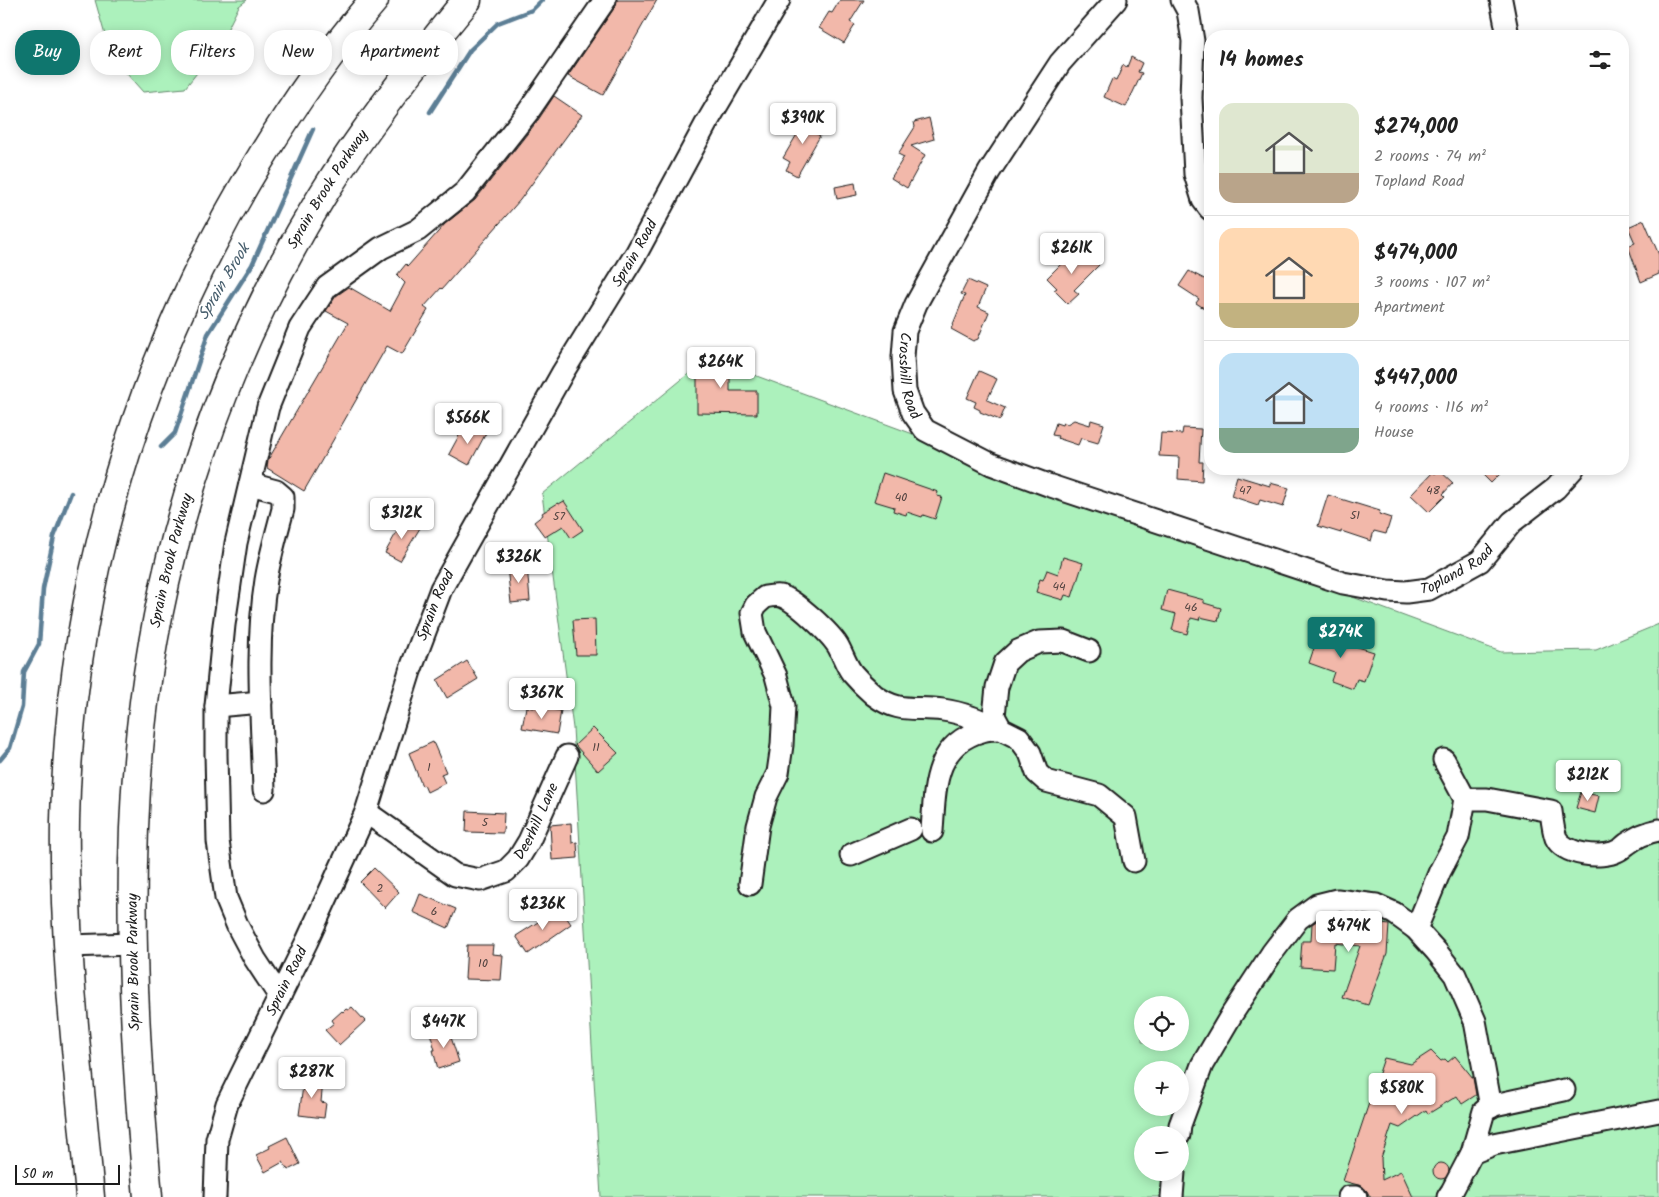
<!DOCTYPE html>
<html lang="en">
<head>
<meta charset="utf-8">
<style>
	:root { --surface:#fff; --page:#f6f6f6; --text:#222; --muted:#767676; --line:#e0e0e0; --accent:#0f766e }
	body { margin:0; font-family:Kalam,sans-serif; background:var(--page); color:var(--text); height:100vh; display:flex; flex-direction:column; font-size:19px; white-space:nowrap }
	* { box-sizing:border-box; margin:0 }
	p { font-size:16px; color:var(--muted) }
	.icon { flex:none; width:28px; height:28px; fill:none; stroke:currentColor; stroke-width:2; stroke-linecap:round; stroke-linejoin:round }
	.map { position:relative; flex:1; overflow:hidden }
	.details { position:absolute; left:1204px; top:30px; width:425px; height:445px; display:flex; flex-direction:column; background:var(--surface); border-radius:20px; box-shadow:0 2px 12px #0003 }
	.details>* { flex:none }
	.guide { position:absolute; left:15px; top:30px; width:475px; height:45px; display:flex; gap:10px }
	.buttons { position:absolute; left:1134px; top:996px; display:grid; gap:10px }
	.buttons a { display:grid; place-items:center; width:55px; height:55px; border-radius:50%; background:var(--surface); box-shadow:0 2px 12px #0003; font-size:25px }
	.scale { position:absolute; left:15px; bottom:12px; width:105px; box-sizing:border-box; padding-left:5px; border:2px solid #1c1c1c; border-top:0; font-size:14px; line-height:18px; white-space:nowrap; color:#1c1c1c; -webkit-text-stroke:4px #fff; paint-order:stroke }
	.price { position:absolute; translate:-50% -42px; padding:0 11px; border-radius:5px; background:#fff; color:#222; font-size:16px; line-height:32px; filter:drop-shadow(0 1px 2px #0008) }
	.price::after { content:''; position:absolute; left:50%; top:30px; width:15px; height:11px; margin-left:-8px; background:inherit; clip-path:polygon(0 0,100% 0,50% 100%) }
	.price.active { background:var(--accent); color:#fff }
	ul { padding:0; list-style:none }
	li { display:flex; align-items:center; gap:15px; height:125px; padding:0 15px }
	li+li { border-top:1px solid var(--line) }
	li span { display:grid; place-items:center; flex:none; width:140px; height:100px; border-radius:15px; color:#555 }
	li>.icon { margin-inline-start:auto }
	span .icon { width:60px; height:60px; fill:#fffc; stroke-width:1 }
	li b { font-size:21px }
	h2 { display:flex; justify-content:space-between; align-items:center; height:60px; padding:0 15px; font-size:21px }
	.tag { padding:0 18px; border-radius:20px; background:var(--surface); box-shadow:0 2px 12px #0003; font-size:18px; line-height:45px }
	.tag.active { background:var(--accent); color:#fff }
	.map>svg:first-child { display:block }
	.green { fill:#acf1bc; stroke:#64866c; fill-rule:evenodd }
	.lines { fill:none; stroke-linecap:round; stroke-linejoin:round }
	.stream { stroke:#5c7e95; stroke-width:4.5 }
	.building { fill:#f2b8aa; stroke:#1c1c1c }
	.minor-casing { stroke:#1c1c1c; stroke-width:25 }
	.highway-casing { stroke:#1c1c1c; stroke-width:31 }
	.minor { stroke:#fff; stroke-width:21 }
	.highway { stroke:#fff; stroke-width:28 }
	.labels { text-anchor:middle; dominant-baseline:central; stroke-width:4; stroke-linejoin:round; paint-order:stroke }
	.number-label { font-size:12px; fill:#524340 }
	.street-label { font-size:15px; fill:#1c1c1c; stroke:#fff }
	.water-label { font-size:16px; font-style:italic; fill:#475e6d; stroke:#fff }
</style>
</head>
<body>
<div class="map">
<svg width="1659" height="1197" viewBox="0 0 1659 1197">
	<rect width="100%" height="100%" fill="#fff"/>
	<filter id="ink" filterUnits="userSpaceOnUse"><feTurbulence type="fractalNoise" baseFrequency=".02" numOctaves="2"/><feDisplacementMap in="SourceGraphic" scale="10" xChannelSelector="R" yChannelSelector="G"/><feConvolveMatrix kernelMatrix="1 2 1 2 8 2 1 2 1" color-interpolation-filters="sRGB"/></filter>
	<g filter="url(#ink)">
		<path class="green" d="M95,0H247L239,6L220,44L185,88L143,92L111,56Z
			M708,358L1501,652L1596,650L1659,624V1197H601L573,728L542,494ZM1142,1005H1180V1042H1142ZM1142,1070H1180V1108H1142ZM1142,1135H1180V1172H1142Z"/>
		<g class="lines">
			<path class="stream" d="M430,112L470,50L498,23L532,10L542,0
				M161,447L175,433L208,334L252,265L313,129
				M0,760L10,748L22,707L24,672L39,644L43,589L54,537L71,493"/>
		</g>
		<path class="building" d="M617,0H657L603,95L568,76L615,7Z
			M840,0H864L850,22L855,25L844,43L819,28L829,12L832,13Z
			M1131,57L1142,63L1138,72L1142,73L1126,107L1104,97L1112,79L1116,81L1123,65L1127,67Z
			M554,96L582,115L520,200L442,289L441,288L424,307L428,310L402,354L387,346L304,491L267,468L268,460L348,323L326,311L336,296L349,287L390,311L405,283L397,275L406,264L408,266L445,224L475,200L538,120Z
			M809,114L821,121L815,133L820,136L797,176L786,170L790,162L783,158Z
			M929,118L934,139L911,146L925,155L907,188L891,178L904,157L898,154L915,127L914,122Z
			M855,183L857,195L837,199L835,187Z
			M1644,220L1659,255V274L1641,282L1628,246L1635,243L1628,227Z
			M1074,251L1081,258L1087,253L1099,265L1074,290L1079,294L1068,304L1054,290L1057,288L1047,278Z
			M1189,271L1210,282V312L1196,303L1199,299L1179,286Z
			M968,280L986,288L978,307L989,312L978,339L973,341L951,329L965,295L961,294Z
			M704,353H726L725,362H730V391H757V414L697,413V361H703Z
			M979,371L997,379L987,400L1005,408L1000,420L980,412V410L974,407L976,402L967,398Z
			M1074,420L1090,425L1091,420L1104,424L1098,443L1081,438L1078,445L1057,438L1058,436L1052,435L1056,423L1062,425L1063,422L1067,424Z
			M472,426L486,433L469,465L449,454L462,430L468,433Z
			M1183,428L1201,429L1199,462H1203L1202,481L1178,479L1179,457L1159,456L1161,433L1182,434Z
			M1477,469H1505L1491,483Z
			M1439,470L1453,483L1443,494L1445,496L1429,512L1411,495L1433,472L1435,474Z
			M883,473L938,492L937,496L942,497L935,519L923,515L922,517L907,512L906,515L893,511L894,507L874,501Z
			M1237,476L1270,486V483L1289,488L1283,507L1260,500L1258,505L1231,496Z
			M1328,495L1380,511L1379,514L1391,518L1386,534L1374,531L1371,541L1341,531V533L1318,526Z
			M564,501L583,530L571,538L563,526L545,537L534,522L543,515L542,513L558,503L559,504Z
			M404,519L420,528L400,561L385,553Z
			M1063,557L1083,563L1072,597L1065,595L1063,600L1036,592L1040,579L1043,580L1047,570L1058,574Z
			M527,565L530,601L511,603L507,567Z
			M1167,590L1204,600V603L1221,608L1218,621L1200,617L1199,620L1191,618L1187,634L1172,630L1176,614L1162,610Z
			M595,619L596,655H576L573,620Z
			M1320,630L1343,638L1342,640L1349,642L1348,644L1374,652L1364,681L1357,679L1353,689L1331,681L1334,672L1309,663Z
			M467,661L478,679L447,698L437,680Z
			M535,706L561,711L557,734L522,728L526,707L534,708Z
			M593,728L618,753L598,771L575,745Z
			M433,742L446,772L441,774L445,783L427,792L424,785L422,786L409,753Z
			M1581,792L1599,796L1595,813L1576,808Z
			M467,811L504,813L503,833L466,832Z
			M571,823L572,843L577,842L578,858L552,860L550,825Z
			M374,868L399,892L385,908L360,882Z
			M420,894L456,909L448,928L413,912Z
			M560,908L571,924L528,954L516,936Z
			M1318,920L1361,924L1362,921L1389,925L1387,954L1368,1005L1342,997L1360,946L1335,943L1333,969L1300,967L1302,941H1311L1312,924Z
			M467,945H493L492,954L503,955L501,980L465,979Z
			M352,1007L365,1021L339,1045L325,1030L334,1023L332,1020L342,1011L343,1012L346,1009L348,1010Z
			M448,1028L459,1062L438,1069L433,1050H435L430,1033Z
			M1431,1051L1441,1061L1445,1059L1448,1062L1455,1056L1473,1078L1476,1095L1462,1104L1457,1096L1428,1114L1426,1110L1400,1128L1392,1125L1381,1158L1382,1180L1401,1171L1413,1197H1370L1367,1191L1362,1186L1343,1181L1384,1058L1411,1064Z
			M304,1079L323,1081L321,1102L326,1103L324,1118L299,1115Z
			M287,1137L300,1164L288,1170L283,1162L265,1172L256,1155L270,1148L269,1146Z
			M1433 1171a8 8 0 1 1 16 0a8 8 0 1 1-16 0Z"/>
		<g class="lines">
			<defs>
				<g id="minor">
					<path id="s1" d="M1116,0L1060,63L989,172L916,304L905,331L903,357L905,391L913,413L925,430L991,464L1048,485L1343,583L1387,591L1406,592L1429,589L1480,561L1512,522L1556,488L1573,469"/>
					<path d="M1182,0L1188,11L1193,41L1191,98L1195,174L1203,200L1210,209"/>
					<path d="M1501,0L1508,36"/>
					<path d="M250,484L276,491L283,497V509C277,532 270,556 266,580C255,649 262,721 264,790"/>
					<path d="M1089,651L1063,641L1039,642L1018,651L1005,663L997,687L994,716L1001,729L1019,738L1030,753L1037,773L1046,781L1099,795L1126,817L1134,861"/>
					<path d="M216,706L261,702"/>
					<path d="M1444,760L1465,799"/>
					<path id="s2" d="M366,812L455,875L480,880L506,871L518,859L529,841L567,756"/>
					<path d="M932,831C935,790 933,744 982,731C988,729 995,729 1001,729"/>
					<path d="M851,855L911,829"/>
					<path d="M750,884L758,826L766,797L778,773L782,745L784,706L776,676L755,632L752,613L756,605L765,597C770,596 776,595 781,596C795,600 830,633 838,646C843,655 846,665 852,673C858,680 867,689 874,695C899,714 915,706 943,710C964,713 982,721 1001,729"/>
					<path d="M1416,929L1440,871L1458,837L1465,799H1487L1551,811C1552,819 1553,830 1556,838C1564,855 1602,859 1617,851C1621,850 1624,846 1627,844C1635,838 1648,832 1659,830"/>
					<path d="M68,946L133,944"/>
					<path d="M280,997L255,959L238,927L226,898L218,841L216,754V706L224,625L236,543L268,407L300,328L327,287L381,248L418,230L465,192L528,112L605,0"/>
					<path d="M1179,1135L1180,1125L1202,1065L1232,1014L1272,953L1298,919L1317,905L1337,900L1376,905L1394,913L1416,929L1436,951L1455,975L1475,1021L1491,1107"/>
					<path d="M1472,1153L1494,1144L1659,1111"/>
					<path id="s3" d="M215,1197L217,1139L227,1104L307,941L366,812L410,671L441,589L563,372L637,252L706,124L779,0"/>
					<path d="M1172,1197L1174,1172"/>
					<path d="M1349,1197H1356"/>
					<path d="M1448,1197L1452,1191L1472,1153L1484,1111L1494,1105L1564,1090"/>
				</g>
				<g id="highway">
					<path d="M90,1197C79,1072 63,947 65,821C69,589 138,359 259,161C293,105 331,50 374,0"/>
					<path id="s4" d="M148,1197C134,1041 125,884 141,728C161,541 223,357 322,196C365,127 415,63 467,0"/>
				</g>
			</defs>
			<use href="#minor" class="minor-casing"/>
			<use href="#highway" class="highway-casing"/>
			<use href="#minor" class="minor"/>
			<use href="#highway" class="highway"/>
		</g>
	</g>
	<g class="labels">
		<g class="number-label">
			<text x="1245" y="490">47</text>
			<text x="1433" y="490">48</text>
			<text x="901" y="497">40</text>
			<text x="1355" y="515">51</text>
			<text x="559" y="516">57</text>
			<text x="1059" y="586">44</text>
			<text x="1191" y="607">46</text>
			<text x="596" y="747">11</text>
			<text x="429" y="767">1</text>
			<text x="485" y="822">5</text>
			<text x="380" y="888">2</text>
			<text x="434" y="911">6</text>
			<text x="483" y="963">10</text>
		</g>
		<g class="street-label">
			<text stroke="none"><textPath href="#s4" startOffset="1045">Sprain Brook Parkway</textPath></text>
			<text stroke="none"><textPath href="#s3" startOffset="1041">Sprain Road</textPath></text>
			<text stroke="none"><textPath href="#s1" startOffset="440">Crosshill Road</textPath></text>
			<text stroke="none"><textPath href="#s4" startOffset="640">Sprain Brook Parkway</textPath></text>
			<text stroke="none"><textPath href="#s1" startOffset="1065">Topland Road</textPath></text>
			<text stroke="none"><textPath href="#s3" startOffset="636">Sprain Road</textPath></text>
			<text stroke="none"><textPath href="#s2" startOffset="221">Deerhill Lane</textPath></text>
			<text transform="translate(134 962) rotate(-91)">Sprain Brook Parkway</text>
			<text stroke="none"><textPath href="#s3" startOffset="231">Sprain Road</textPath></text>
		</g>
		<g class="water-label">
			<text transform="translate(224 282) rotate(-59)">Sprain Brook</text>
		</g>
	</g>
</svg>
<div class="buttons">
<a><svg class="icon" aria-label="locate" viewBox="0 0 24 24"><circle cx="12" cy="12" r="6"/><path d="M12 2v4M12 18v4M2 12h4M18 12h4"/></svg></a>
<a>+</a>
<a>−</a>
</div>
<div class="scale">50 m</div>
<b class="price" style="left:803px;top:145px">$390K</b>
<b class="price" style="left:1072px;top:275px">$261K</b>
<b class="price" style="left:721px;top:389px">$264K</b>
<b class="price" style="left:468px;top:445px">$566K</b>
<b class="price" style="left:402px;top:540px">$312K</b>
<b class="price" style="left:519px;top:584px">$326K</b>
<b class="price active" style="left:1341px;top:659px">$274K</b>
<b class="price" style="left:542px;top:720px">$367K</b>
<b class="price" style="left:1588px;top:802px">$212K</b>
<b class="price" style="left:543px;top:931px">$236K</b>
<b class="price" style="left:1349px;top:953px">$474K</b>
<b class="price" style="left:444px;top:1049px">$447K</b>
<b class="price" style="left:312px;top:1099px">$287K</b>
<b class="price" style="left:1402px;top:1115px">$580K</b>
<div class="guide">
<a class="tag active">Buy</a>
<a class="tag">Rent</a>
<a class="tag">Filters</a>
<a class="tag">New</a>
<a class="tag">Apartment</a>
</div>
<section class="details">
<h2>14 homes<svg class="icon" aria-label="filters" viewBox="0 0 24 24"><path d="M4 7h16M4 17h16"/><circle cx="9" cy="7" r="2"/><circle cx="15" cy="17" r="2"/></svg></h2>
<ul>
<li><span style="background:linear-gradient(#dfe7d0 70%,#b9a48a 0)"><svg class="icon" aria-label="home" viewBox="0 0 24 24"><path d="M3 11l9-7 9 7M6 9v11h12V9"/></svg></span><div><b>$274,000</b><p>2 rooms · 74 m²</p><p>Topland Road</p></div></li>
<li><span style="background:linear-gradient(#ffd9b3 75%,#c2b280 0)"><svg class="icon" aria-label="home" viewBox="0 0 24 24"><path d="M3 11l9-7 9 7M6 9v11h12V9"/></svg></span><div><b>$474,000</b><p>3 rooms · 107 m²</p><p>Apartment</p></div></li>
<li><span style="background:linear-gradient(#bfe0f5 75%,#7fa58c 0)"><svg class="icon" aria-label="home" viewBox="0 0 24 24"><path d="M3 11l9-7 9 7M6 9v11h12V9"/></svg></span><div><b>$447,000</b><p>4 rooms · 116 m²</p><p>House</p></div></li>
</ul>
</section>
</div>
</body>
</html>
